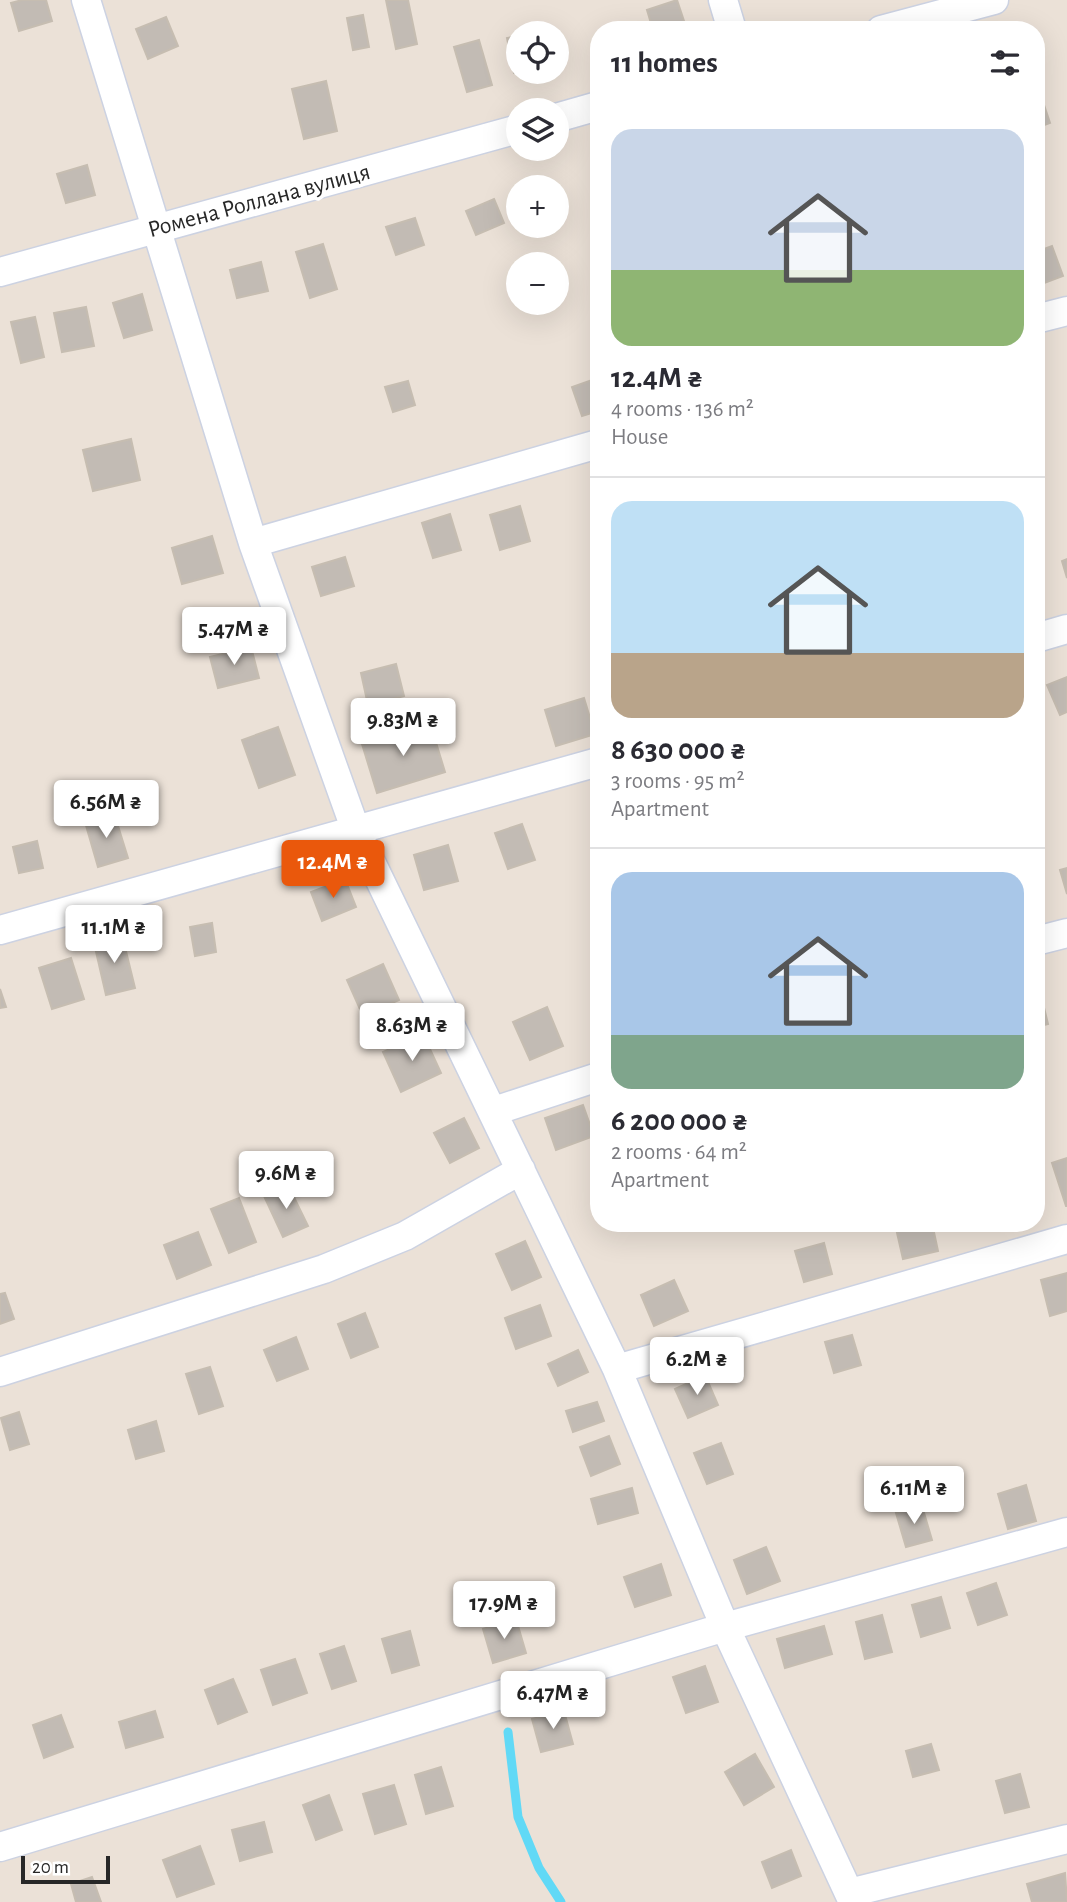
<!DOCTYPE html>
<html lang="en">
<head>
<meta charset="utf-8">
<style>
	:root { --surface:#fff; --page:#f7f7f7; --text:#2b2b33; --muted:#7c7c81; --line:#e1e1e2; --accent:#ea580c }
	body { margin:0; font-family:"Alegreya Sans",sans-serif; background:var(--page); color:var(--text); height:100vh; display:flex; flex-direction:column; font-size:26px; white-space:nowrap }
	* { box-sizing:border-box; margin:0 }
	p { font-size:23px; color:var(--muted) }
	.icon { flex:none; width:38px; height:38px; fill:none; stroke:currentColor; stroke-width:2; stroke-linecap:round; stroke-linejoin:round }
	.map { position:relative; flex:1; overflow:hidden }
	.side { position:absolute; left:590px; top:21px; width:455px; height:1211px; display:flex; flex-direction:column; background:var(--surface); border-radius:28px; box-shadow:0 7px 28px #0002 }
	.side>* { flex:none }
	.fabs { position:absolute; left:506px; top:21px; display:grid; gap:14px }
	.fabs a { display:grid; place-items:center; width:63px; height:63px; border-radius:50%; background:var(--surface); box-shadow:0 7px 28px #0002; font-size:35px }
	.scale { position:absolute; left:21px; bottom:18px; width:89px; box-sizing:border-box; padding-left:7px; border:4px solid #272727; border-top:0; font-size:19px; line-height:24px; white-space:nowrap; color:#272727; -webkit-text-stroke:5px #fff; paint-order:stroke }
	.price { position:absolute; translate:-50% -60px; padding:0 16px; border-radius:7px; background:#fff; color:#222; font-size:23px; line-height:46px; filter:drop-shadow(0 2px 4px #0008) }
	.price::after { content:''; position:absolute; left:50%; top:42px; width:21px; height:16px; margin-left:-10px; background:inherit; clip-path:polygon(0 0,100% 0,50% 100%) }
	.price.active { background:var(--accent); color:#fff }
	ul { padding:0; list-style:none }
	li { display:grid; align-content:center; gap:14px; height:371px; padding:0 21px }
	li+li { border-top:2px solid var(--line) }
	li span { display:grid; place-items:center; height:217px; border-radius:21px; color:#555 }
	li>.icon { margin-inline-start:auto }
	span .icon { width:126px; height:126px; fill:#fffc; stroke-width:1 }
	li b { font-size:30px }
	h2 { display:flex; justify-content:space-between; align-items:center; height:84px; padding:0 21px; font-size:30px }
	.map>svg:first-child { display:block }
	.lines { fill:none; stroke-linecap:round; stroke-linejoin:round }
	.stream { stroke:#61d9f6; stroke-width:9 }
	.building { fill:#c2bbb4; stroke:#c6bdb1; stroke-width:2 }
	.street-casing { stroke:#ccd2e2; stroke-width:31 }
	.street { stroke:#fff; stroke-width:28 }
	.labels { text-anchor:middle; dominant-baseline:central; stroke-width:7; stroke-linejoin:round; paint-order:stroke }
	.street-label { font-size:24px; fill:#272727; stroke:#fff }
</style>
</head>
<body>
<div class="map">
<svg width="1067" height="1902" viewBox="0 0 1067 1902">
	<rect width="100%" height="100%" fill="#ebe1d7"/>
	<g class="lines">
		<path class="stream" d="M508,1732L518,1817L539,1868L561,1902"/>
	</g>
	<path class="building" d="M22,0H46L52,21L19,31L11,3Z
		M386,0H408L417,44L396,49Z
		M677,0L687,30H653L647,10Z
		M363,15L369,47L353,50L347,18Z
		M166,17L178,46L148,59L136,29Z
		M518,36V72H522L514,73L507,38Z
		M479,40L492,85L467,92L454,47Z
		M326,81L337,131L304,139L292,89Z
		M1040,93L1050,123L1036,128V94Z
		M87,165L95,195L66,203L57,174Z
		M494,199L504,223L476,235L466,211Z
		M415,218L424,245L396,255L386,227Z
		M323,244L337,289L310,298L296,252Z
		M1052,246L1063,276L1036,286V252Z
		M261,262L268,291L237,298L230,270Z
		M142,294L152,330L124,338L113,303Z
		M86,307L94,346L62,352L54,313Z
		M35,317L44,357L21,363L11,322Z
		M598,378V411L582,416L572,387Z
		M408,381L415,405L393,412L385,387Z
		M131,439L140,480L93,491L83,450Z
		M520,506L530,541L500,550L490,515Z
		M450,514L461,550L433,558L422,523Z
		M212,536L223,573L182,584L172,548Z
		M345,557L354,586L321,596L312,567Z
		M1067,559V578L1062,561Z
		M1036,571L1043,595L1036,597Z
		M251,647L259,678L218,688L210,657Z
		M396,664L404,696L368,705L361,673Z
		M1067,677V712L1060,715L1047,685Z
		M584,698L595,734L556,746L545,710Z
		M430,723L445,772L377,793L362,744Z
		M278,727L295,775L259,788L242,740Z
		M114,813L128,858L98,867L85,822Z
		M522,824L535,860L508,869L495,833Z
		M37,841L43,868L19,873L13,847Z
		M448,845L458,881L424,890L414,855Z
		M1067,868V894L1060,870Z
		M345,879L356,907L322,921L311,892Z
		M212,923L216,952L195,956L190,927Z
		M122,935L135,988L106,995L94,943Z
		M71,958L84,999L52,1009L39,968Z
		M383,964L399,1000L363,1016L347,980Z
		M1038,983L1048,1024L1036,1027V984Z
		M0,989L6,1007L0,1008Z
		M547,1007L563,1046L530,1060L513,1022Z
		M423,1034L441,1073L401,1092L383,1052Z
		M583,1105L594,1136L556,1150L545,1118Z
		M464,1118L479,1148L450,1163L434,1133Z
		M1067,1158V1206H1066L1052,1163Z
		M288,1185L308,1226L283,1237L264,1196Z
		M239,1198L256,1242L229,1253L211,1209Z
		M932,1223L938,1251L903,1259L895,1224Z
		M198,1232L211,1265L177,1279L164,1245Z
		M525,1241L541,1277L512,1290L496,1254Z
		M824,1243L832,1274L804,1282L795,1251Z
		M1067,1273V1311L1050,1316L1041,1280Z
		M674,1280L688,1311L654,1326L641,1295Z
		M5,1293L14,1319L0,1324V1294Z
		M540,1305L551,1336L516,1349L505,1318Z
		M365,1313L378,1347L351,1358L338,1324Z
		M852,1335L861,1365L834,1373L825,1342Z
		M296,1337L308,1369L277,1381L264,1350Z
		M578,1350L588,1372L558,1386L548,1364Z
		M210,1367L223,1406L199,1414L186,1374Z
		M705,1375L718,1405L688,1418L675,1389Z
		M597,1402L604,1421L573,1432L566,1411Z
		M19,1412L29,1444L10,1450L1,1418Z
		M156,1421L164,1451L136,1459L128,1430Z
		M609,1436L620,1464L591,1476L580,1447Z
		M721,1443L733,1474L707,1484L694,1453Z
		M1026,1485L1036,1521L1008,1529L998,1494Z
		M632,1488L638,1513L598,1524L591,1499Z
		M922,1506L932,1540L906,1547L896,1513Z
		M766,1547L780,1581L747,1594L734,1560Z
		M661,1564L671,1595L635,1607L624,1577Z
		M996,1583L1007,1615L978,1625L967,1593Z
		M941,1597L950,1628L921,1637L912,1605Z
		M882,1615L892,1652L865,1659L856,1622Z
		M516,1619L526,1653L493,1663L483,1629Z
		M824,1626L832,1654L785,1668L777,1639Z
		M410,1631L419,1665L392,1673L382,1639Z
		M344,1646L356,1681L332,1689L320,1654Z
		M295,1659L307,1693L273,1705L261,1670Z
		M705,1666L718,1702L686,1713L673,1677Z
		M233,1679L247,1712L218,1724L205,1690Z
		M155,1711L163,1737L126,1748L119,1722Z
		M564,1711L573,1744L541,1752L532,1719Z
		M61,1715L73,1747L44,1758L33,1725Z
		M931,1744L939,1770L913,1777L906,1751Z
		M755,1754L774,1787L744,1805L725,1772Z
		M441,1767L453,1806L426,1814L415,1775Z
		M1020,1774L1029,1807L1005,1813L996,1781Z
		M394,1785L406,1824L375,1834L363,1794Z
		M329,1795L342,1830L316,1840L303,1805Z
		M264,1822L272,1852L240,1861L232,1830Z
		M200,1846L214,1884L177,1897L163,1860Z
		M791,1850L801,1876L772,1888L762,1862Z
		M1065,1873L1067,1902H1032L1027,1884Z
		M92,1877L101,1902H76L71,1884Z"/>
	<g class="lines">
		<defs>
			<path id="street" d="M86,0L253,543L356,831L617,1369L725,1627L853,1902
				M723,0L732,30
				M881,30L994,0
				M556,118L598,106
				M0,272L518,129
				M1036,319L1067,311
				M253,543L598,444
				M1036,638L1067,629
				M0,930L598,762
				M1036,941L1067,933
				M494,1111L598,1077
				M617,1369L1067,1239
				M0,1372L324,1269L405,1236L521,1170
				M0,1847L725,1627L1067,1532
				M849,1893L1067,1839"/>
		</defs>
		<use href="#street" class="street-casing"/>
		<use href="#street" class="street"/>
	</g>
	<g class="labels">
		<g class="street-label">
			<text transform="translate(259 201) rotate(-15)">Ромена Роллана вулиця</text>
		</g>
	</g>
</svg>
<div class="fabs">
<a><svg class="icon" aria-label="locate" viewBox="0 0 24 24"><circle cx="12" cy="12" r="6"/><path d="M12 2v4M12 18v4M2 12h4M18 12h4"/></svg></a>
<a><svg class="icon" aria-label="layers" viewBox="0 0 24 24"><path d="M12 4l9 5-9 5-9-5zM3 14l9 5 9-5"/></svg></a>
<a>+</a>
<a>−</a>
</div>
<div class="scale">20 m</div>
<b class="price" style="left:234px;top:667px">5.47M ₴</b>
<b class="price" style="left:403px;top:758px">9.83M ₴</b>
<b class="price" style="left:106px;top:840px">6.56M ₴</b>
<b class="price active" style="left:333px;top:900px">12.4M ₴</b>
<b class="price" style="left:114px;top:965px">11.1M ₴</b>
<b class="price" style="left:412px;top:1063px">8.63M ₴</b>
<b class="price" style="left:286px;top:1211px">9.6M ₴</b>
<b class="price" style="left:697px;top:1397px">6.2M ₴</b>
<b class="price" style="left:914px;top:1526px">6.11M ₴</b>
<b class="price" style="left:504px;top:1641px">17.9M ₴</b>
<b class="price" style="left:553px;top:1731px">6.47M ₴</b>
<section class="side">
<h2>11 homes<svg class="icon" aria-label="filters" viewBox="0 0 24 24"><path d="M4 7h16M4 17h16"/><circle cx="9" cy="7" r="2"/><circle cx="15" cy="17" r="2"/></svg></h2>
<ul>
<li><span style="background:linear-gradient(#c9d6e8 65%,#8fb573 0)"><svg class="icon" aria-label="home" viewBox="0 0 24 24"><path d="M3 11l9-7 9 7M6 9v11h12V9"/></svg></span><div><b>12.4M ₴</b><p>4 rooms · 136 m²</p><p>House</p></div></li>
<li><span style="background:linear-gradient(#bfe0f5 70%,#b9a48a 0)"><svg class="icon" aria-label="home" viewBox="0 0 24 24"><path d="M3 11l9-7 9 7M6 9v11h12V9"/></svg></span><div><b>8 630 000 ₴</b><p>3 rooms · 95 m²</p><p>Apartment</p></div></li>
<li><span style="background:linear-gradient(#a9c7e8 75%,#7fa58c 0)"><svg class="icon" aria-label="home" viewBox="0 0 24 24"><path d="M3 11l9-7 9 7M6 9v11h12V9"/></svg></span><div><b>6 200 000 ₴</b><p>2 rooms · 64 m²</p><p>Apartment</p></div></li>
</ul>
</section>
</div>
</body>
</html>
